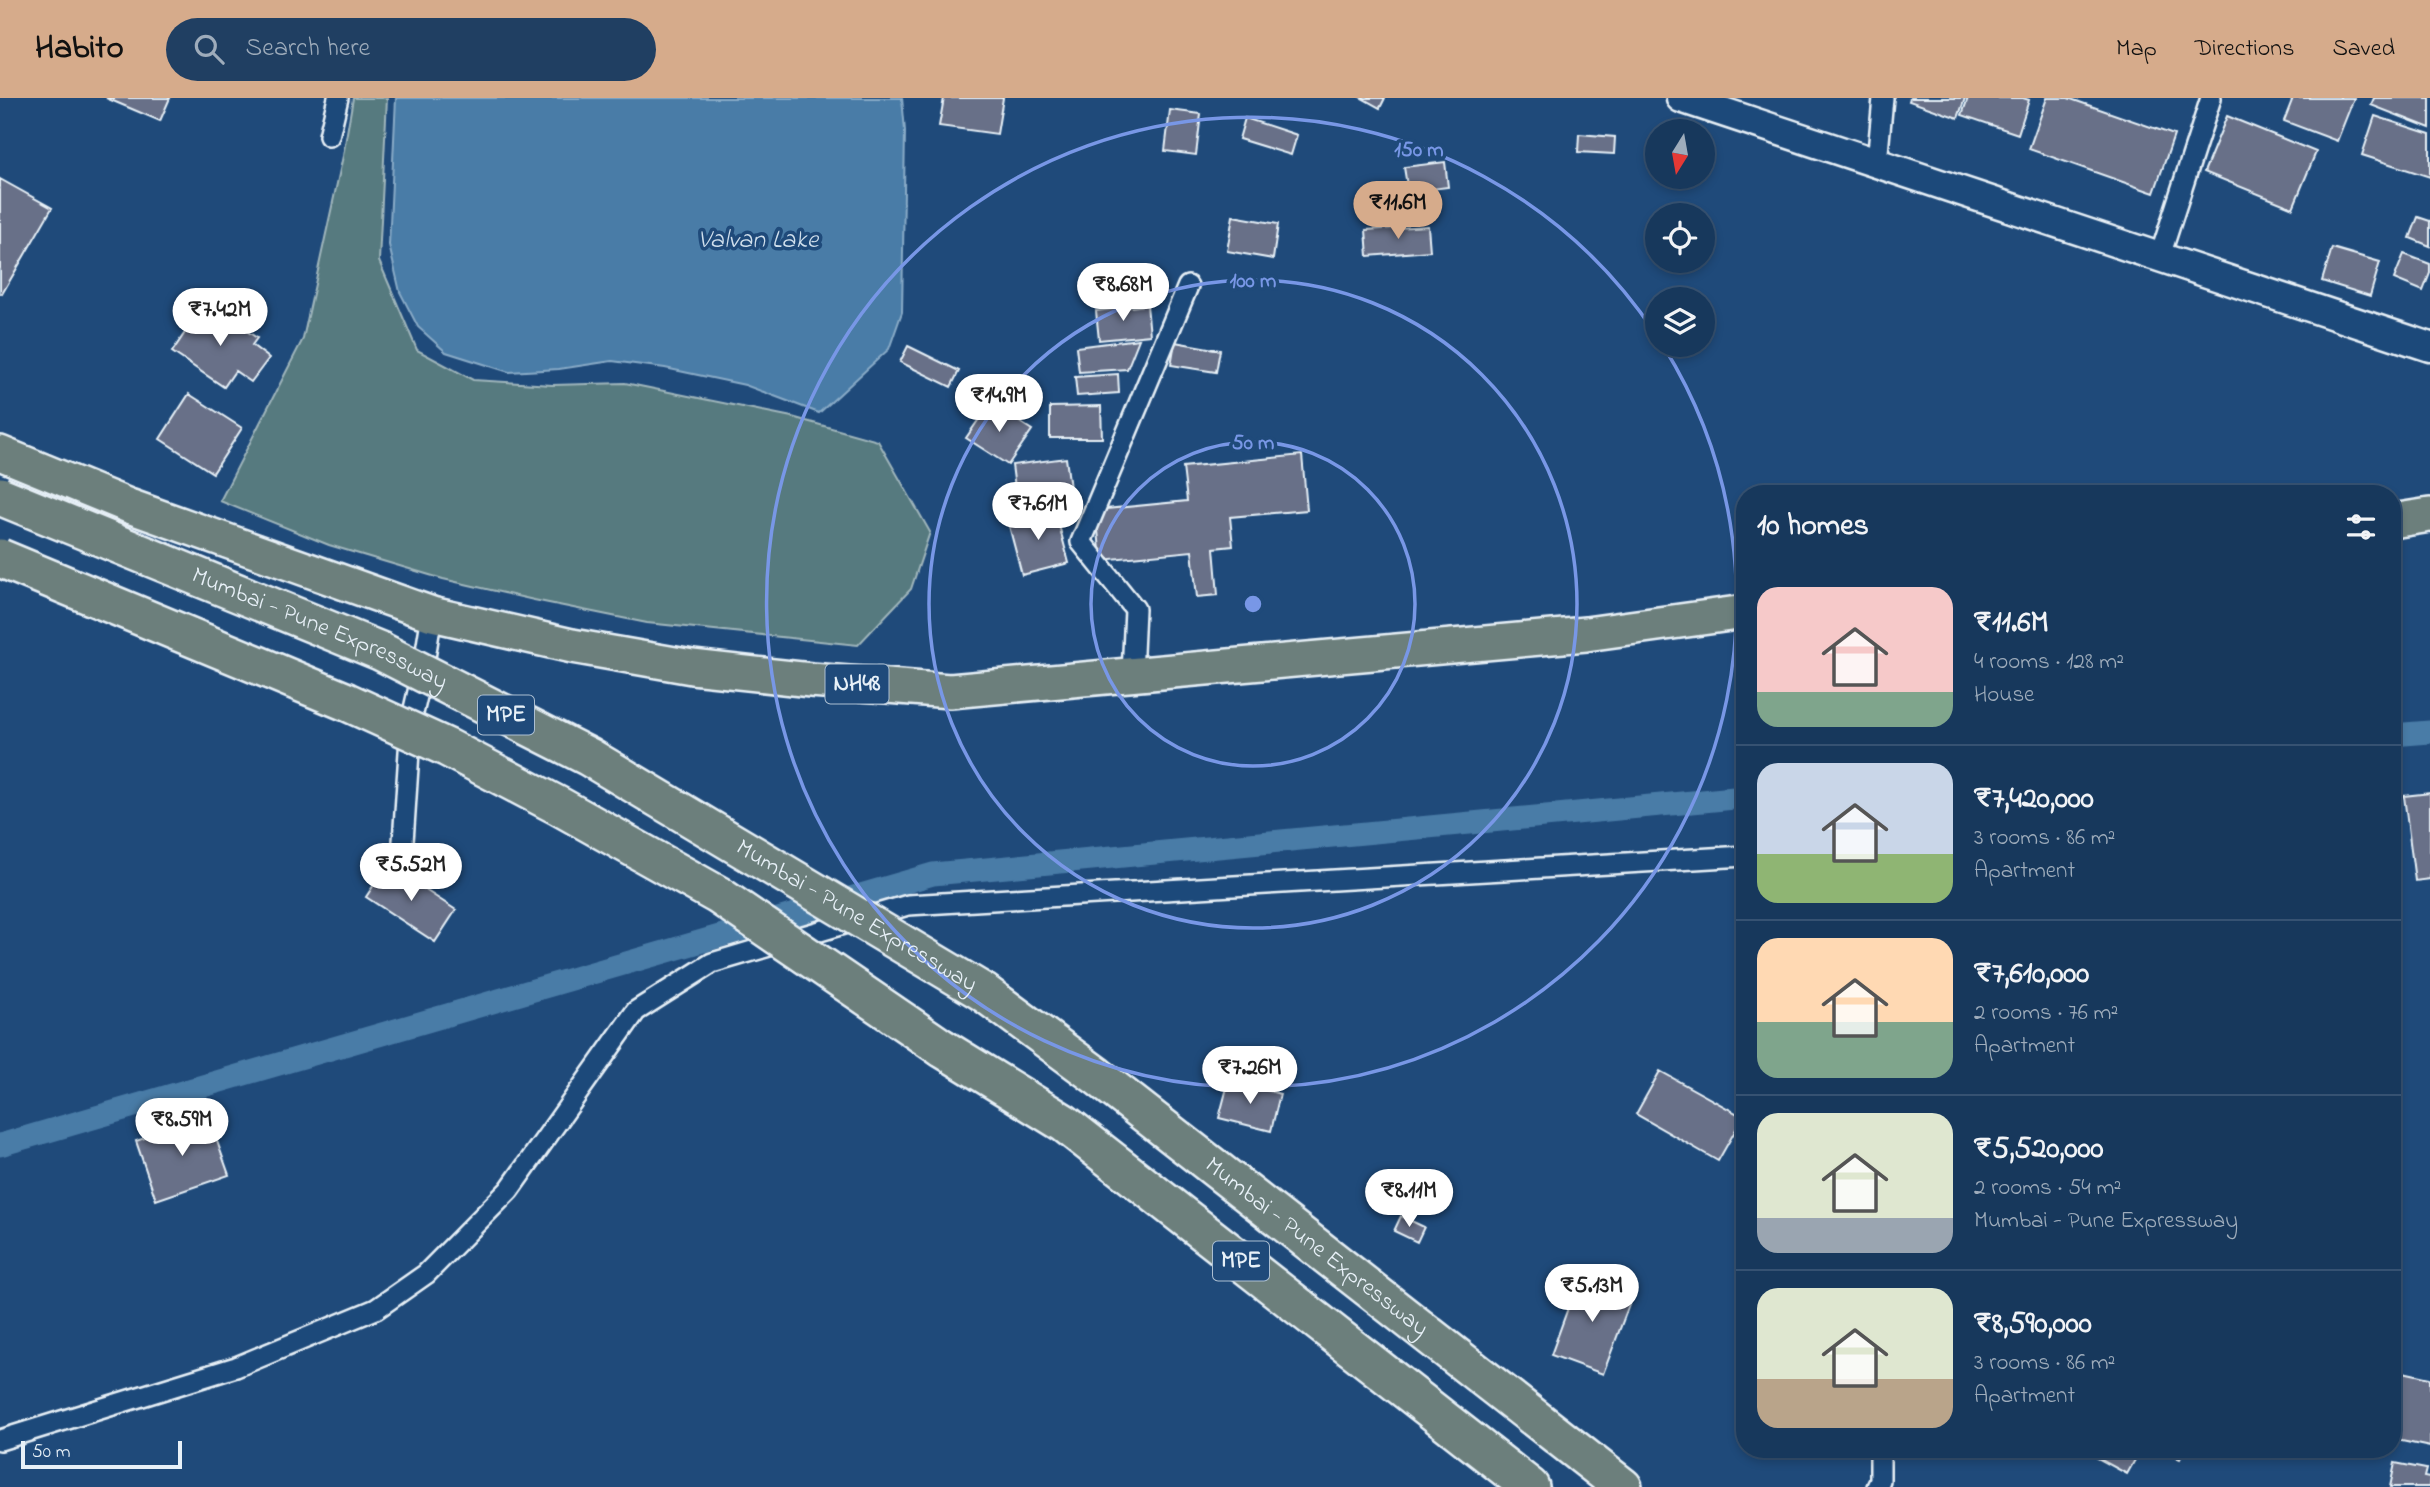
<!DOCTYPE html>
<html lang="en">
<head>
<meta charset="utf-8">
<style>
	:root { --surface:#17385c; --page:#203f62; --text:#f1f3f6; --muted:#9eacbb; --line:#365272; --accent:#d6ab8b }
	body { margin:0; font-family:"Indie Flower",sans-serif; background:var(--page); color:var(--text); height:100vh; display:flex; flex-direction:column; font-size:26px; white-space:nowrap }
	* { box-sizing:border-box; margin:0 }
	p { font-size:23px; color:var(--muted) }
	.icon { flex:none; width:38px; height:38px; fill:none; stroke:currentColor; stroke-width:2; stroke-linecap:round; stroke-linejoin:round }
	.map { position:relative; flex:1; overflow:hidden }
	.drawer { position:absolute; left:1736px; top:387px; width:665px; height:973px; display:flex; flex-direction:column; background:var(--surface); border-radius:28px; box-shadow:0 4px 10px #0003,0 0 0 2px var(--line) }
	.drawer>* { flex:none }
	.needle { width:46px; rotate:191deg }
	.tools { position:absolute; left:1645px; top:21px; display:grid; gap:14px }
	.tools a { display:grid; place-items:center; width:70px; height:70px; border-radius:50%; background:var(--surface); box-shadow:0 4px 10px #0003,0 0 0 2px var(--line); font-size:35px }
	.scale { position:absolute; left:21px; bottom:18px; width:161px; box-sizing:border-box; padding-left:7px; border:4px solid #e8f1f8; border-top:0; font-size:19px; line-height:24px; white-space:nowrap; color:#e8f1f8; -webkit-text-stroke:5px #1f4a7a; paint-order:stroke }
	.price { position:absolute; translate:-50% -60px; padding:0 16px; border-radius:24px; background:#fff; color:#222; font-size:23px; line-height:46px; filter:drop-shadow(0 2px 4px #0008) }
	.price::after { content:''; position:absolute; left:50%; top:42px; width:21px; height:16px; margin-left:-10px; background:inherit; clip-path:polygon(0 0,100% 0,50% 100%) }
	.price.active { background:var(--accent); color:#111 }
	ul { padding:0; list-style:none }
	li { display:flex; align-items:center; gap:21px; height:175px; padding:0 21px }
	li+li { border-top:2px solid var(--line) }
	li span { display:grid; place-items:center; flex:none; width:196px; height:140px; border-radius:21px; color:#555 }
	li>.icon { margin-inline-start:auto }
	span .icon { width:84px; height:84px; fill:#fffc; stroke-width:1 }
	li b { font-size:30px }
	h2 { display:flex; justify-content:space-between; align-items:center; height:84px; padding:0 21px; font-size:30px }
	header { display:flex; align-items:center; gap:42px; box-sizing:border-box; height:98px; padding:0 35px; background:var(--accent); color:#111 }
	header strong { font-size:33px }
	nav { display:flex; gap:38px; margin-inline-start:auto; font-size:24px }
	.search { width:490px; height:63px; background:var(--page); display:flex; align-items:center; gap:18px; box-sizing:border-box; padding:0 24px; border-radius:38px; color:var(--muted); font-size:26px }
	.map>svg:first-child { display:block }
	.green { fill:#577a7f; stroke:#a0b6bc; stroke-width:2 }
	.water { fill:#4a7ca7; stroke:#89abc7; stroke-width:2 }
	.lines { fill:none; stroke-linecap:round; stroke-linejoin:round }
	.canal { stroke:#4a7ca7; stroke-width:23 }
	.building { fill:#677088; stroke:#e8f1f8; stroke-width:2 }
	.minor-casing { stroke:#e8f1f8; stroke-width:24 }
	.secondary-casing { stroke:#e8f1f8; stroke-width:33 }
	.trunk-casing { stroke:#e8f1f8; stroke-width:38 }
	.motorway-casing { stroke:#e8f1f8; stroke-width:42 }
	.minor { stroke:#1f4a7a; stroke-width:19 }
	.secondary { stroke:#1f4a7a; stroke-width:28 }
	.trunk { stroke:#6c7f7c; stroke-width:33 }
	.motorway { stroke:#6c7f7c; stroke-width:37 }
	.motorway-bridge-casing { stroke:#e8f1f8; stroke-width:42; stroke-linecap:butt }
	.motorway-bridge { stroke:#6c7f7c; stroke-width:37 }
	.ring { fill:none; stroke:#7897e6; stroke-width:3.5 }
	.labels { text-anchor:middle; dominant-baseline:central; stroke-width:7; stroke-linejoin:round; paint-order:stroke }
	.shield { fill:#1f4a7a; stroke:#acbfd2; stroke-width:2 }
	.shield-label { font-size:23px; font-weight:bold; fill:#e8f1f8 }
	.street-label { font-size:24px; fill:#e8f1f8; stroke:#1f4a7a }
	.water-label { font-size:26px; font-style:italic; fill:#d0dfec; stroke:#1f4a7a }
	.centre { fill:#7897e6; stroke:#1f4a7a; stroke-width:3.5 }
	.ring-label { font-size:21px; text-anchor:middle; font-weight:bold; fill:#7897e6; stroke:#1f4a7a; stroke-width:7; stroke-linejoin:round; paint-order:stroke }
</style>
</head>
<body>
<header>
<strong>Habito</strong>
<div class="search"><svg class="icon" aria-label="search" viewBox="0 0 24 24"><circle cx="10" cy="10" r="6"/><path d="M15 15l6 6"/></svg>Search here</div>
<nav><a>Map</a><a>Directions</a><a>Saved</a></nav>
</header>
<div class="map">
<svg width="2430" height="1389" viewBox="0 0 2430 1389">
	<rect width="100%" height="100%" fill="#1f4a7a"/>
	<filter id="ink" filterUnits="userSpaceOnUse"><feTurbulence type="fractalNoise" baseFrequency=".0143" numOctaves="2"/><feDisplacementMap in="SourceGraphic" scale="14" xChannelSelector="R" yChannelSelector="G"/><feConvolveMatrix kernelMatrix="1 2 1 2 8 2 1 2 1" color-interpolation-filters="sRGB"/></filter>
	<g filter="url(#ink)">
		<path class="green" d="M353,0H387L379,163L417,252L473,282L552,287L625,285L792,319L878,343L930,434L911,491L858,547L647,525L534,502L443,481L329,447L220,403L303,241L343,58Z"/>
		<path class="water" d="M396,0H902L905,33L902,214L889,251L819,315L745,287L665,270L612,263L559,271L509,274L446,254L418,229L400,194L389,147Z"/>
		<g class="lines">
			<path class="canal" d="M2392,637L2430,634
				M0,1047L933,776L1745,699"/>
		</g>
		<path class="building" d="M106,0H170L160,23Z
			M944,0H1003L997,36L939,28Z
			M1362,0H1385L1380,10Z
			M1910,0H1965L1958,20L1909,3Z
			M1968,0H2023L2029,2L2018,36L1962,17Z
			M2047,0H2068L2174,37L2154,95L2029,51Z
			M2293,0H2354L2337,43L2284,23Z
			M2374,0H2430V30L2371,7Z
			M1170,12L1201,16L1196,57L1165,53Z
			M2227,18L2316,54L2293,110L2204,74Z
			M2375,18L2430,36V79L2362,57Z
			M1245,20L1297,37L1291,57L1239,41Z
			M1579,36L1615,39L1614,56L1578,54Z
			M1445,64L1448,89L1408,94L1404,69Z
			M0,81L52,110L2,196L0,195Z
			M1233,118L1278,126L1273,161L1227,153Z
			M2418,119L2430,123V148L2410,140Z
			M1428,128L1430,153L1368,158L1366,132Z
			M2332,150L2380,164L2370,198L2322,183Z
			M2404,156L2430,166V175L2423,193L2394,181Z
			M205,205L257,240L252,247L269,260L251,284L235,273L224,289L172,254Z
			M1147,207L1150,237L1099,242L1096,213Z
			M1139,241L1127,271L1079,274L1076,249Z
			M1175,244L1220,252L1216,274L1171,267Z
			M908,248L959,273L951,289L900,264Z
			M1118,276L1119,295L1077,298L1075,279Z
			M189,296L242,330L213,375L160,341Z
			M990,305L1032,332L1008,367L966,340Z
			M1101,308L1102,340H1050V309Z
			M1302,357L1307,412L1230,419L1233,448L1214,450L1218,497L1197,499L1192,453L1101,462L1096,412L1187,403L1183,369Z
			M1066,360L1071,398L1017,405L1012,367Z
			M1055,412L1069,465L1022,477L1008,424Z
			M2430,695V781L2415,783L2404,698Z
			M387,767L456,812L435,844L366,799Z
			M1660,973L1743,1019L1718,1063L1636,1016Z
			M1229,982L1280,996L1271,1033L1219,1020Z
			M208,1018L229,1077L156,1102L136,1043Z
			M1401,1118L1424,1129L1417,1144L1394,1133Z
			M1580,1177L1633,1196L1603,1276L1551,1257Z
			M2403,1274L2430,1280V1349L2392,1341V1324Z
			M2081,1351H2137L2140,1353L2127,1376Z
			M2158,1351H2185L2180,1361Z
			M2395,1365L2426,1371L2424,1379L2430,1380L2429,1389H2390Z"/>
		<g class="lines">
			<defs>
				<path id="minor" d="M329,38L338,0
					M1877,65L1883,0
					M2160,158L2211,0
					M1132,577L1135,511L1081,444L1188,188
					M402,759L411,624L423,572L432,516
					M0,1342L236,1269L376,1211L426,1176L509,1092L636,913L712,865L908,807L1745,758
					M1877,1389L1880,1383V1351"/>
				<path id="secondary" d="M1681,0L2430,249"/>
				<path id="trunk" d="M0,355L129,408L432,516L572,548L692,569L811,582L950,593L1586,536L1745,514
					M2392,423L2430,417"/>
				<g id="motorway">
					<path id="s1" d="M983,894L1097,978L1623,1389"/>
					<path d="M942,950L1064,1025L1530,1389"/>
				</g>
			</defs>
			<use href="#minor" class="minor-casing"/>
			<use href="#secondary" class="secondary-casing"/>
			<use href="#trunk" class="trunk-casing"/>
			<use href="#motorway" class="motorway-casing"/>
			<use href="#minor" class="minor"/>
			<use href="#secondary" class="secondary"/>
			<use href="#trunk" class="trunk"/>
			<use href="#motorway" class="motorway"/>
			<defs>
				<g id="motorway-bridge">
					<path id="s2" d="M0,398L380,553L589,659L983,894"/>
					<path d="M0,460L347,604L448,650L559,708L718,797L942,950"/>
				</g>
			</defs>
			<use href="#motorway-bridge" class="motorway-bridge-casing"/>
			<use href="#motorway-bridge" class="motorway-bridge"/>
		</g>
	</g>
	<g class="ring">
		<circle cx="1253" cy="506" r="162"/>
		<circle cx="1253" cy="506" r="324"/>
		<path d="M1664 249A485 485 0 1 1 1655 235"/>
	</g>
	<g class="labels">
		<g class="shield">
			<rect x="825.5" y="566.5" width="63" height="39" rx="5"/>
			<rect x="478" y="597.5" width="56" height="39" rx="5"/>
			<rect x="1213" y="1143.5" width="56" height="39" rx="5"/>
		</g>
		<g class="shield-label">
			<text x="857" y="586">NH48</text>
			<text x="506" y="617">MPE</text>
			<text x="1241" y="1163">MPE</text>
		</g>
		<g class="street-label">
			<text stroke="none"><textPath href="#s2" startOffset="346">Mumbai - Pune Expressway</textPath></text>
			<text stroke="none"><textPath href="#s2" startOffset="956">Mumbai - Pune Expressway</textPath></text>
			<text stroke="none"><textPath href="#s1" startOffset="420">Mumbai - Pune Expressway</textPath></text>
		</g>
		<g class="water-label">
			<text x="758" y="143">Valvan Lake</text>
		</g>
	</g>
	<circle cx="1253" cy="506" r="10" class="centre"/>
	<g class="ring-label">
		<text x="1419" y="58">150 m</text>
		<text x="1253" y="189">100 m</text>
		<text x="1253" y="351">50 m</text>
	</g>
</svg>
<div class="tools">
<a><svg class="needle" viewBox="-14 -14 28 28"><path d="M0-13l5 13h-10z" fill="#e53935"/><path d="M0 13l5-13h-10z" fill="#9eacbb"/></svg></a>
<a><svg class="icon" aria-label="locate" viewBox="0 0 24 24"><circle cx="12" cy="12" r="6"/><path d="M12 2v4M12 18v4M2 12h4M18 12h4"/></svg></a>
<a><svg class="icon" aria-label="layers" viewBox="0 0 24 24"><path d="M12 4l9 5-9 5-9-5zM3 14l9 5 9-5"/></svg></a>
</div>
<div class="scale">50 m</div>
<b class="price active" style="left:1398px;top:143px">₹11.6M</b>
<b class="price" style="left:1123px;top:225px">₹8.68M</b>
<b class="price" style="left:220px;top:250px">₹7.42M</b>
<b class="price" style="left:999px;top:336px">₹14.9M</b>
<b class="price" style="left:1038px;top:444px">₹7.61M</b>
<b class="price" style="left:411px;top:805px">₹5.52M</b>
<b class="price" style="left:1250px;top:1008px">₹7.26M</b>
<b class="price" style="left:182px;top:1060px">₹8.59M</b>
<b class="price" style="left:1409px;top:1131px">₹8.11M</b>
<b class="price" style="left:1592px;top:1226px">₹5.13M</b>
<section class="drawer">
<h2>10 homes<svg class="icon" aria-label="filters" viewBox="0 0 24 24"><path d="M4 7h16M4 17h16"/><circle cx="9" cy="7" r="2"/><circle cx="15" cy="17" r="2"/></svg></h2>
<ul>
<li><span style="background:linear-gradient(#f6c9c9 75%,#7fa58c 0)"><svg class="icon" aria-label="home" viewBox="0 0 24 24"><path d="M3 11l9-7 9 7M6 9v11h12V9"/></svg></span><div><b>₹11.6M</b><p>4 rooms · 128 m²</p><p>House</p></div></li>
<li><span style="background:linear-gradient(#c9d6e8 65%,#8fb573 0)"><svg class="icon" aria-label="home" viewBox="0 0 24 24"><path d="M3 11l9-7 9 7M6 9v11h12V9"/></svg></span><div><b>₹7,420,000</b><p>3 rooms · 86 m²</p><p>Apartment</p></div></li>
<li><span style="background:linear-gradient(#ffd9b3 60%,#7fa58c 0)"><svg class="icon" aria-label="home" viewBox="0 0 24 24"><path d="M3 11l9-7 9 7M6 9v11h12V9"/></svg></span><div><b>₹7,610,000</b><p>2 rooms · 76 m²</p><p>Apartment</p></div></li>
<li><span style="background:linear-gradient(#dfe7d0 75%,#9aa5b1 0)"><svg class="icon" aria-label="home" viewBox="0 0 24 24"><path d="M3 11l9-7 9 7M6 9v11h12V9"/></svg></span><div><b>₹5,520,000</b><p>2 rooms · 54 m²</p><p>Mumbai - Pune Expressway</p></div></li>
<li><span style="background:linear-gradient(#dfe7d0 65%,#b9a48a 0)"><svg class="icon" aria-label="home" viewBox="0 0 24 24"><path d="M3 11l9-7 9 7M6 9v11h12V9"/></svg></span><div><b>₹8,590,000</b><p>3 rooms · 86 m²</p><p>Apartment</p></div></li>
</ul>
</section>
</div>
</body>
</html>
